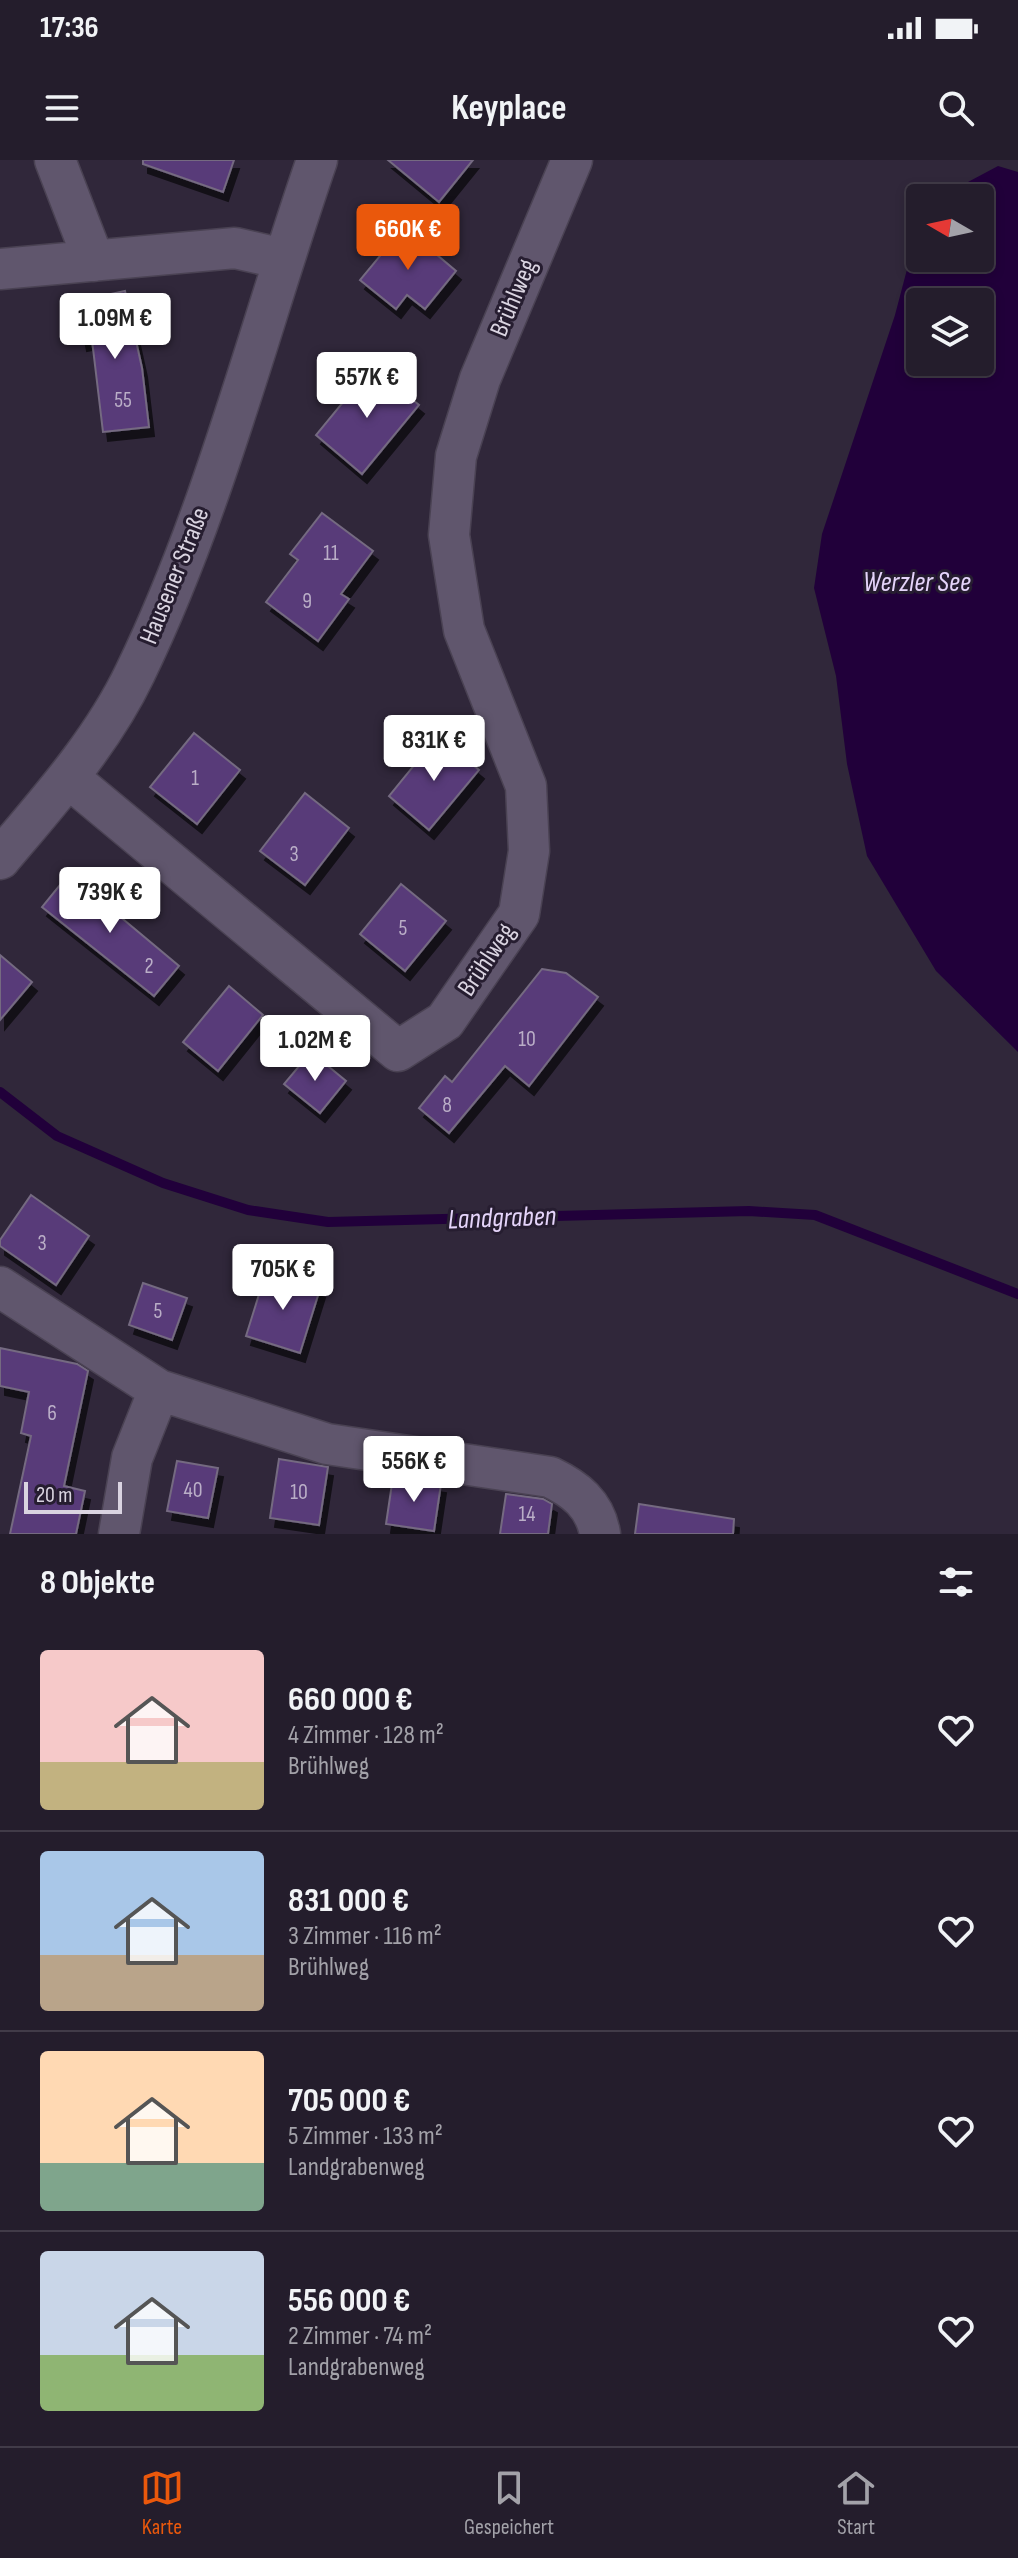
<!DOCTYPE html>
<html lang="de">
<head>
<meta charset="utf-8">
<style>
	:root { --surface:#241d2c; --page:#2c2634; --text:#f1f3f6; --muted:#a3a2a9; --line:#413b48; --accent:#ea580c }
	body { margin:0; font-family:"Sofia Sans Condensed",sans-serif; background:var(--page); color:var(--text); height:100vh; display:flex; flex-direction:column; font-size:30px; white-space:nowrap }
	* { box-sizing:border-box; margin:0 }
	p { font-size:26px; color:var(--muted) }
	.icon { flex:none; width:44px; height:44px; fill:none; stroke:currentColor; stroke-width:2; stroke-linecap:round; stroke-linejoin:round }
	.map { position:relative; height:1374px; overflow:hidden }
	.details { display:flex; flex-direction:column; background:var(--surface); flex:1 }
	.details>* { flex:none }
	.needle { width:52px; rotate:279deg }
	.buttons { position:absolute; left:906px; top:24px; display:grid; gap:16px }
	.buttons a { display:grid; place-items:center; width:88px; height:88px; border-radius:8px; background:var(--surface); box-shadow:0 4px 12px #0003,0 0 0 2px var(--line); font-size:40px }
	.scale { position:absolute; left:24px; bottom:20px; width:98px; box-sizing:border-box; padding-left:8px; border:4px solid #dad4e1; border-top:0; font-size:22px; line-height:28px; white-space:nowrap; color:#dad4e1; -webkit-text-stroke:6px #261d30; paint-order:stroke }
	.price { position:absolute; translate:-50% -68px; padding:0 18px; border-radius:8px; background:#fff; color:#222; font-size:26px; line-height:52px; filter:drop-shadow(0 2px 4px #0008) }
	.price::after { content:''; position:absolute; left:50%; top:48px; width:24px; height:18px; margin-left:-12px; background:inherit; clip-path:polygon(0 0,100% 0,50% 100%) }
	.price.on { background:var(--accent); color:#fff }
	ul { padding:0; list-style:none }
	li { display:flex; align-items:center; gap:24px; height:200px; padding:0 40px }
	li+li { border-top:2px solid var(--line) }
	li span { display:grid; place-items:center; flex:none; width:224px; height:160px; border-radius:8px; color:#555 }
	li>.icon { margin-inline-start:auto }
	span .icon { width:96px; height:96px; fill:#fffc; stroke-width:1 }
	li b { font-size:34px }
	h2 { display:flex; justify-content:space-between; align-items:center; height:96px; padding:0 40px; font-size:34px }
	.status { display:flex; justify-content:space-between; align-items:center; height:56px; padding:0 40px; background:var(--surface); direction:ltr }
	.status svg { height:22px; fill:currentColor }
	header { display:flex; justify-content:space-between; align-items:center; height:104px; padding:0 40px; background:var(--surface); font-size:36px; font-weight:700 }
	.tabs { display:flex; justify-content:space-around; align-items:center; height:112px; border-top:2px solid var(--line); background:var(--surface); font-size:22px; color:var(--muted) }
	.tabs a { display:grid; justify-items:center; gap:4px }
	.tabs .on { color:var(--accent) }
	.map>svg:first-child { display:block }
	.water { fill:#21003a; fill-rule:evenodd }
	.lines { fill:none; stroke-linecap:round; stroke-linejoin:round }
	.stream { stroke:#21003a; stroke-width:10 }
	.building { fill:#593a79; stroke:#746a81; stroke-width:2; filter:url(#shadow) }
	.minor-casing { stroke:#4a4253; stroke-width:43 }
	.minor { stroke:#60566d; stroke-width:40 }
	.labels { text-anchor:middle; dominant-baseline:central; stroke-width:6; stroke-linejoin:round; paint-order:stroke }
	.number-label { font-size:22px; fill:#baaec7 }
	.street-label { font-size:26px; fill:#dad4e1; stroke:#261d30 }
	.water-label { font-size:28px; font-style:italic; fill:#e5d4fa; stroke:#261d30 }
</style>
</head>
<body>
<div class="status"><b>17:36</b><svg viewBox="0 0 49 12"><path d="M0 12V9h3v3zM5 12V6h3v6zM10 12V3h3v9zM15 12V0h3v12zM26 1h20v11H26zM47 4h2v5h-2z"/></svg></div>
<header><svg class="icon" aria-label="menu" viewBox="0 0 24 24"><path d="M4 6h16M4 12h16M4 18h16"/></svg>Keyplace<svg class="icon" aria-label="search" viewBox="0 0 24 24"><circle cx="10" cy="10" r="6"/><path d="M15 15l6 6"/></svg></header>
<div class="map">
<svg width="1018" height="1374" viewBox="0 0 1018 1374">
	<defs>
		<filter id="shadow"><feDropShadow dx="5" dy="9" stdDeviation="0" flood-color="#0009"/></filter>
	</defs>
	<rect width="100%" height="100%" fill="#30273a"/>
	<path class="water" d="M998,6L1018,12V892L936,811L867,696L847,604L836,516L814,428L822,374L895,155L920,60V98H980V38H938ZM920,142H980V202H920Z"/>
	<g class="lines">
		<path class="stream" d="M0,932L57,976L163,1023L248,1050L328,1062L749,1051L815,1055L1018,1134"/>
	</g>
	<path class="building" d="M143,0H234L223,32L143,4Z
		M388,0H473L439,42Z
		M404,67L456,111L425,149L407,135L396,149L360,120Z
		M125,131L142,208L149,267L103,272L92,180L82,182L74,142Z
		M372,207L419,245L362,314L316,275Z
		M322,353L373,391L341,434L349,439L318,481L266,442L298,400L290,394Z
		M194,573L240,610L197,664L150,627Z
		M438,576L479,610L429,670L389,636Z
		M305,633L349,668L305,725L260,691Z
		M69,714L179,806L154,836L42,747Z
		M401,724L446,761L405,811L360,774Z
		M0,795L32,822L0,860Z
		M542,809L566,813L598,837L529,926L505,906L449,973L419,948L445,916L452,922Z
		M229,826L263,855L218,911L183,882Z
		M311,892L346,921L320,953L284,924Z
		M31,1035L89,1076L56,1125L0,1086V1080Z
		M266,1112L320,1129L300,1193L246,1176Z
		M143,1123L187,1138L172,1180L129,1165Z
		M0,1188L77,1204L88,1211L64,1326L85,1331L76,1374H10L31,1276L21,1273L29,1232L0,1226Z
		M279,1299L328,1307L319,1365L270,1358Z
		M177,1301L218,1308L208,1358L167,1351Z
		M393,1317L441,1324L434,1371L386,1364Z
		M506,1334L543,1339L552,1344L548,1374H500Z
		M639,1344L734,1359L733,1374H635Z"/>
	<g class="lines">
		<defs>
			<path id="minor" d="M55,0L94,101
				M0,109L235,88L283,99
				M69,618L398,891L445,861L519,754L529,691L526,626L464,470L449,375L456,296L480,219L572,0
				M0,699C49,641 102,582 135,513C214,350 258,171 317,0
				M0,1127L159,1230L327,1284L550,1317C575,1329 595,1344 600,1374
				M119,1374L132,1298L159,1230"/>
		</defs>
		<use href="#minor" class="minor-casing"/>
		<use href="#minor" class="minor"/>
	</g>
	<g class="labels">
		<g class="number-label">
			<text x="123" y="240">55</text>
			<text x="331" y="393">11</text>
			<text x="307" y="441">9</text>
			<text x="195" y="618">1</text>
			<text x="294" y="694">3</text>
			<text x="403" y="768">5</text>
			<text x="149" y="806">2</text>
			<text x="527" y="879">10</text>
			<text x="447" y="945">8</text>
			<text x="42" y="1083">3</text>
			<text x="158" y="1151">5</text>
			<text x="52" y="1253">6</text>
			<text x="193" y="1330">40</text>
			<text x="299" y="1332">10</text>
			<text x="527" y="1354">14</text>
		</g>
		<g class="street-label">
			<text transform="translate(514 138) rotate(-67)">Brühlweg</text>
			<text transform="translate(175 416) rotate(-68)">Hausener Straße</text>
			<text transform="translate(487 800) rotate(-56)">Brühlweg</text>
		</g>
		<g class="water-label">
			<text x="917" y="422">Werzler See</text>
			<text transform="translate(502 1058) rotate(-2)">Landgraben</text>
		</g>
	</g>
</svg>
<div class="buttons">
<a><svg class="needle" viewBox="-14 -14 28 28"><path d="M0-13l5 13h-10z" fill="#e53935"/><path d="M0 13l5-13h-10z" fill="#a3a2a9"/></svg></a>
<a><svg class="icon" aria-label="layers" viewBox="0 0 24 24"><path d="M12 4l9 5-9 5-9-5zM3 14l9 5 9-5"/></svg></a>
</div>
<div class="scale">20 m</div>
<b class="price on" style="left:408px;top:112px">660K €</b>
<b class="price" style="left:115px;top:201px">1.09M €</b>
<b class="price" style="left:367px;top:260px">557K €</b>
<b class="price" style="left:434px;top:623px">831K €</b>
<b class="price" style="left:110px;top:775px">739K €</b>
<b class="price" style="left:315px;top:923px">1.02M €</b>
<b class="price" style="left:283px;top:1152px">705K €</b>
<b class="price" style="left:414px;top:1344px">556K €</b>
</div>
<section class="details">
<h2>8 Objekte<svg class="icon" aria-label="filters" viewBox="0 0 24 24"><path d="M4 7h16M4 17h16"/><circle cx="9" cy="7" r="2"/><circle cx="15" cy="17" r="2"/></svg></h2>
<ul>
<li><span style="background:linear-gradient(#f6c9c9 70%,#c2b280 0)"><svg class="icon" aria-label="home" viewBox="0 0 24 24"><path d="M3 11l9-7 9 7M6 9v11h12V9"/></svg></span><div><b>660 000 €</b><p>4 Zimmer · 128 m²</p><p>Brühlweg</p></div><svg class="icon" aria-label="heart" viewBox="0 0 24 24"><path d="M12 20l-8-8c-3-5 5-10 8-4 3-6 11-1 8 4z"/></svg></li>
<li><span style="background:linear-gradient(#a9c7e8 65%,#b9a48a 0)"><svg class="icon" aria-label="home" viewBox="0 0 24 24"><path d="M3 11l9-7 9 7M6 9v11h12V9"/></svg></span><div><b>831 000 €</b><p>3 Zimmer · 116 m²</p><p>Brühlweg</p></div><svg class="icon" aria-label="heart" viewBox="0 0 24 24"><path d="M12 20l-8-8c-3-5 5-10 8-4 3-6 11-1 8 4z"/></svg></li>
<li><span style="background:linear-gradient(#ffd9b3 70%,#7fa58c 0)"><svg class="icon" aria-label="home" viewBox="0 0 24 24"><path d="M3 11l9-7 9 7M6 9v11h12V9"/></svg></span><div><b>705 000 €</b><p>5 Zimmer · 133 m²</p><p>Landgrabenweg</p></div><svg class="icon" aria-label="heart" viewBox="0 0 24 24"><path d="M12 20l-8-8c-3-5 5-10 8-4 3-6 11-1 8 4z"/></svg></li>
<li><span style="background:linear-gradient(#c9d6e8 65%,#8fb573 0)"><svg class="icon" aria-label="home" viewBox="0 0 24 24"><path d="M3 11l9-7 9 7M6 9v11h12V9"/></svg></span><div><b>556 000 €</b><p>2 Zimmer · 74 m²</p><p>Landgrabenweg</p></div><svg class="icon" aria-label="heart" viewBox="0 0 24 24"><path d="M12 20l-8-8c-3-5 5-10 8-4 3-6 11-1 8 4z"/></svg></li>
</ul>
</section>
<nav class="tabs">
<a class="on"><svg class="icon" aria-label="map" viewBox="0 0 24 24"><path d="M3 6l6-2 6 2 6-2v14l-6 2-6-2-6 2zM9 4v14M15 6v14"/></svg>Karte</a>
<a><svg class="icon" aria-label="saved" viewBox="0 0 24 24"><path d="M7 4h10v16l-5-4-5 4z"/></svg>Gespeichert</a>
<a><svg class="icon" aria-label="home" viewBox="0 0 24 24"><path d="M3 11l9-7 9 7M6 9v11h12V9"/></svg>Start</a>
</nav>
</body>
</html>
